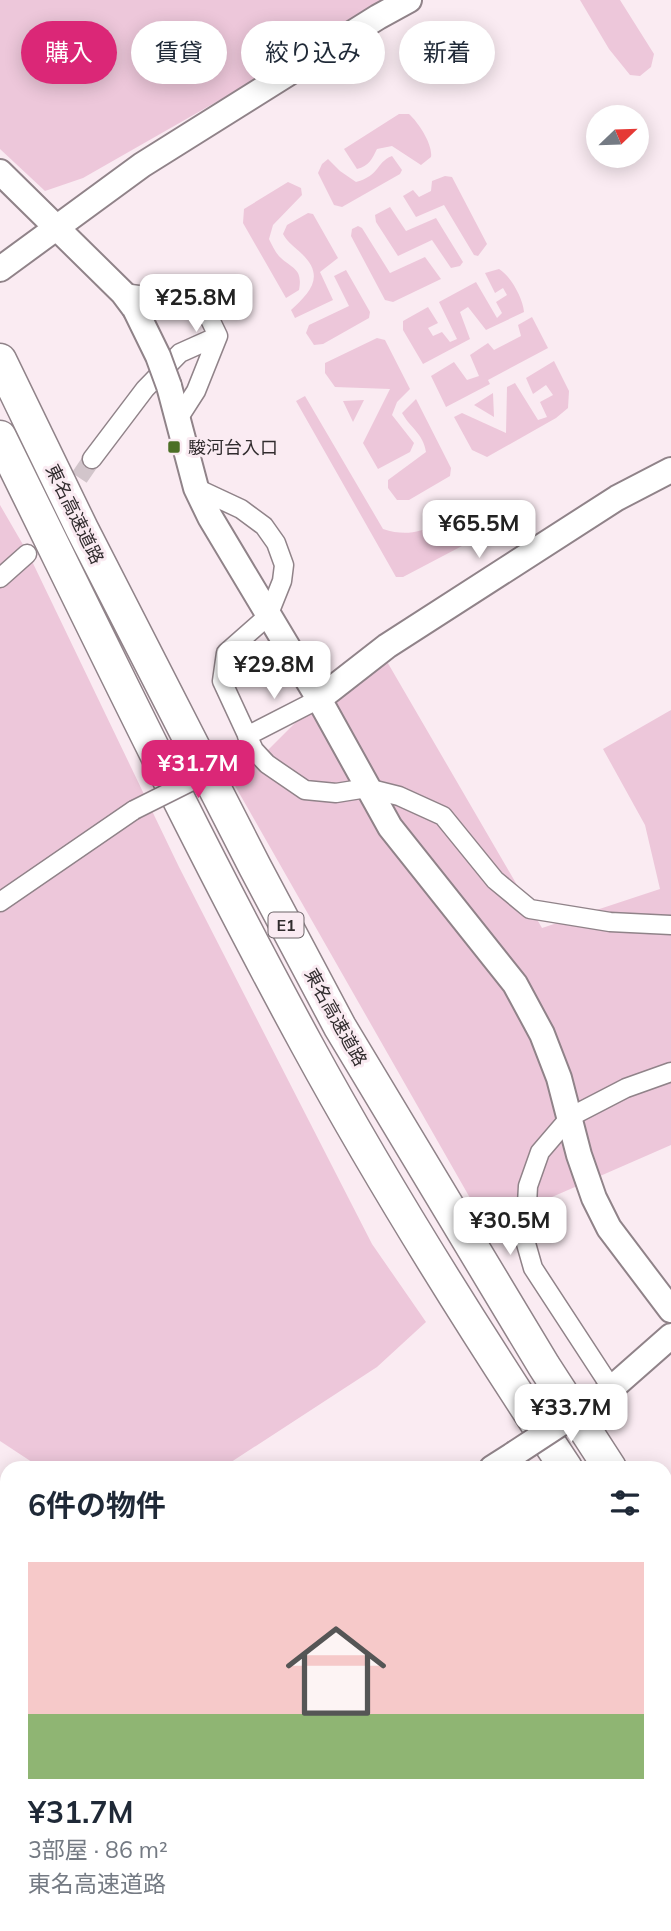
<!DOCTYPE html>
<html lang="ja">
<head>
<meta charset="utf-8">
<style>
	:root { --surface:#fff; --page:#f6f6f7; --text:#1f2937; --muted:#747a83; --line:#e0e1e3; --accent:#db2777 }
	body { margin:0; font-family:Mulish,"Noto Sans JP",sans-serif; background:var(--page); color:var(--text); height:100vh; display:flex; flex-direction:column; font-size:26px; white-space:nowrap }
	* { box-sizing:border-box; margin:0 }
	p { font-size:23px; color:var(--muted) }
	.icon { flex:none; width:38px; height:38px; fill:none; stroke:currentColor; stroke-width:2; stroke-linecap:round; stroke-linejoin:round }
	.map { position:relative; flex:1; overflow:hidden }
	.details { position:absolute; left:0px; top:1461px; width:672px; height:471px; display:flex; flex-direction:column; background:var(--surface); border-radius:21px 21px 0 0; box-shadow:0 4px 18px #0003 }
	.details>* { flex:none }
	.top-card { position:absolute; left:21px; top:21px; width:630px; height:63px; display:flex; gap:14px }
	.needle { width:46px; rotate:67deg }
	.fabs { position:absolute; left:586px; top:105px; display:grid; gap:14px }
	.fabs a { display:grid; place-items:center; width:63px; height:63px; border-radius:50%; background:var(--surface); box-shadow:0 4px 18px #0003; font-size:35px }
	.price { position:absolute; translate:-50% -60px; padding:0 16px; border-radius:14px; background:#fff; color:#222; font-size:23px; line-height:46px; filter:drop-shadow(0 2px 4px #0008) }
	.price::after { content:''; position:absolute; left:50%; top:42px; width:21px; height:16px; margin-left:-10px; background:inherit; clip-path:polygon(0 0,100% 0,50% 100%) }
	.price.on { background:var(--accent); color:#fff }
	ul { padding:0; list-style:none }
	li { display:grid; align-content:center; gap:14px; height:371px; padding:0 28px }
	li+li { border-top:2px solid var(--line) }
	li span { display:grid; place-items:center; height:217px; border-radius:0px; color:#555 }
	li>.icon { margin-inline-start:auto }
	span .icon { width:126px; height:126px; fill:#fffc; stroke-width:1 }
	li b { font-size:30px }
	h2 { display:flex; justify-content:space-between; align-items:center; height:84px; padding:0 28px; font-size:30px }
	.pill { padding:0 24px; border-radius:32px; background:var(--surface); box-shadow:0 4px 18px #0003; font-size:24px; line-height:63px }
	.pill.on { background:var(--accent); color:#fff }
	.map>svg:first-child { display:block }
	.green { fill:#edc7da }
	.lines { fill:none; stroke-linecap:round; stroke-linejoin:round }
	.street-tunnel { stroke:#d2c5cb; stroke-width:18; stroke-dasharray:18 9; stroke-linecap:butt }
	.street-casing { stroke:#908389; stroke-width:21 }
	.secondary-casing { stroke:#908389; stroke-width:28 }
	.highway-casing { stroke:#908389; stroke-width:35 }
	.street { stroke:#fff; stroke-width:18 }
	.secondary { stroke:#fff; stroke-width:24 }
	.highway { stroke:#fff; stroke-width:32 }
	.street-bridge-casing { stroke:#908389; stroke-width:21; stroke-linecap:butt }
	.secondary-bridge-casing { stroke:#908389; stroke-width:28; stroke-linecap:butt }
	.street-bridge { stroke:#fff; stroke-width:18 }
	.secondary-bridge { stroke:#fff; stroke-width:24 }
	.poi-dot { fill:#4c6f26; stroke:#faebf2; stroke-width:2.5 }
	.labels { text-anchor:middle; dominant-baseline:central; stroke-width:6; stroke-linejoin:round; paint-order:stroke }
	.shield { fill:#faebf2; stroke:#6d6569; stroke-width:2 }
	.shield-label { font-size:16px; font-weight:bold; fill:#312c2e }
	.poi-label { font-size:18px; fill:#312c2e; stroke:#faebf2; text-anchor:start }
	.street-label { font-size:18px; fill:#312c2e; stroke:#faebf2 }
</style>
</head>
<body>
<div class="map">
<svg width="671" height="1931" viewBox="0 0 671 1931">
	<rect width="100%" height="100%" fill="#faebf2"/>
	<path class="green" d="M0,0H404L330,37L83,178L45,191L0,149Z
		M580,0H620L654,54L651,67L640,76L630,75L609,49Z
		M399,114H409C419,123 433,145 431,157L421,165L392,146L377,149C372,159 369,166 357,169L344,149Z
		M392,156L402,170L400,174L342,207L334,205L318,173L322,164L328,159L340,171L356,182C381,175 375,163 392,156Z
		M445,176L452,177L487,244L478,256L474,255L444,205L416,217L403,196L413,190L419,197L431,191L432,181Z
		M288,182L301,188L302,195L273,225L269,239C272,245 276,254 281,258C293,269 303,269 299,290L286,298L243,223L244,209Z
		M390,207L406,231L436,218L463,262L460,266L451,268L432,240L398,256L376,222L375,215Z
		M308,213L313,214L338,258L320,272L333,300L295,318L291,310C309,293 326,277 302,254C295,247 288,243 283,234L287,225Z
		M358,226L362,228L390,273L425,257L441,279L393,302L385,300L351,236L352,229Z
		M499,269C511,276 523,299 524,312L486,330L468,307L460,312L470,339L423,364L403,330V321L428,307L438,323L428,328L433,336L442,332L450,342L457,339L439,302L476,282L497,318L502,313L496,302L507,295L503,288L495,293L485,273Z
		M346,270L370,312L369,318L323,344L314,345L306,333L309,325L349,306L334,276Z
		M532,317L548,348L488,380L490,384L446,407L431,376L454,362L467,380L479,376L470,355L488,343L494,350L521,336L518,325Z
		M377,338L385,340L410,389L397,402L392,415L414,443L410,452L378,469L363,443L390,389L335,387L325,373V363Z
		M554,361L569,391L568,408L556,418L487,457L472,450L454,417L462,413L506,433L507,387L515,383L538,420L547,417L540,402L553,395L546,385L533,394L526,378Z
		M493,393L494,417L474,405Z
		M305,396L383,529C419,541 439,522 470,506L480,510L486,525L481,536L403,577H396L296,401Z
		M416,399L451,468L450,476L409,500H397L388,488V480L426,452C423,433 411,429 402,413Z
		M364,400L353,422L343,401Z
		M0,505L29,555L179,867L372,1244L426,1322L377,1367L222,1468H41L0,1441Z
		M382,653L542,928L660,889L645,825L603,749L671,710V1145L486,1226L234,784L319,699Z
		M665,1778L671,1779V1931H295L300,1925H665Z
		M73,1925H169L175,1931H68Z"/>
	<g class="lines">
		<path class="street-tunnel" d="M64,500L92,459"/>
		<defs>
			<path id="street" d="M123,293L185,301L206,311L218,336L196,391L178,419
				M92,459L145,389L180,353L218,336
				M196,488L241,509L264,526L276,543L284,565L282,581L268,616L226,653L222,681L254,750L267,764L305,790L336,793L367,788L399,796L443,816L495,880L530,909L610,922L671,925
				M0,578L27,554
				M247,736L319,699
				M0,902L134,810
				M612,1389L533,1268L525,1240L528,1186L540,1152L570,1117L626,1088L671,1072"/>
			<path id="secondary" d="M0,172L123,293L135,309
				M0,269L142,165L378,17L409,0
				M169,386L196,488L210,517L319,699L390,827L515,984L542,1034L559,1078L579,1155L594,1198L609,1228L671,1310
				M319,699L387,646L617,498L671,470
				M604,1395L671,1336
				M492,1468L514,1454
				M0,1842L7,1837
				M154,1925L158,1931
				M300,1931L305,1925"/>
			<path id="highway" d="M0,360L82,529L255,867L340,1027L544,1366L610,1468
				M0,437C100,640 198,845 307,1045C386,1190 475,1331 566,1468
				M665,1551L671,1560
				M665,1615L671,1623"/>
		</defs>
		<use href="#street" class="street-casing"/>
		<use href="#secondary" class="secondary-casing"/>
		<use href="#highway" class="highway-casing"/>
		<use href="#street" class="street"/>
		<use href="#secondary" class="secondary"/>
		<use href="#highway" class="highway"/>
		<defs>
			<path id="street-bridge" d="M134,810L244,755"/>
			<path id="secondary-bridge" d="M135,309L158,356L169,386
				M514,1454L604,1395"/>
		</defs>
		<use href="#street-bridge" class="street-bridge-casing"/>
		<use href="#secondary-bridge" class="secondary-bridge-casing"/>
		<use href="#street-bridge" class="street-bridge"/>
		<use href="#secondary-bridge" class="secondary-bridge"/>
	</g>
	<rect class="poi-dot" x="167" y="440" width="14" height="14" rx="3.5"/>
	<g class="labels">
		<rect class="shield" x="268.5" y="912.5" width="35" height="25" rx="5"/>
		<g class="shield-label">
			<text x="286" y="925">E1</text>
		</g>
		<g class="poi-label">
			<text x="188" y="447">駿河台入口</text>
		</g>
		<g class="street-label">
			<text transform="translate(75 514) rotate(64)">東名高速道路</text>
			<text transform="translate(336 1017) rotate(61)">東名高速道路</text>
		</g>
	</g>
</svg>
<div class="fabs">
<a><svg class="needle" viewBox="-14 -14 28 28"><path d="M0-13l5 13h-10z" fill="#e53935"/><path d="M0 13l5-13h-10z" fill="#747a83"/></svg></a>
</div>
<b class="price" style="left:196px;top:334px">¥25.8M</b>
<b class="price" style="left:479px;top:560px">¥65.5M</b>
<b class="price" style="left:274px;top:701px">¥29.8M</b>
<b class="price on" style="left:198px;top:800px">¥31.7M</b>
<b class="price" style="left:510px;top:1257px">¥30.5M</b>
<b class="price" style="left:571px;top:1444px">¥33.7M</b>
<div class="top-card">
<a class="pill on">購入</a>
<a class="pill">賃貸</a>
<a class="pill">絞り込み</a>
<a class="pill">新着</a>
</div>
<section class="details">
<h2>6件の物件<svg class="icon" aria-label="filters" viewBox="0 0 24 24"><path d="M4 7h16M4 17h16"/><circle cx="9" cy="7" r="2"/><circle cx="15" cy="17" r="2"/></svg></h2>
<ul>
<li><span style="background:linear-gradient(#f6c9c9 70%,#8fb573 0)"><svg class="icon" aria-label="home" viewBox="0 0 24 24"><path d="M3 11l9-7 9 7M6 9v11h12V9"/></svg></span><div><b>¥31.7M</b><p>3部屋 · 86 m²</p><p>東名高速道路</p></div></li>
</ul>
</section>
</div>
</body>
</html>
